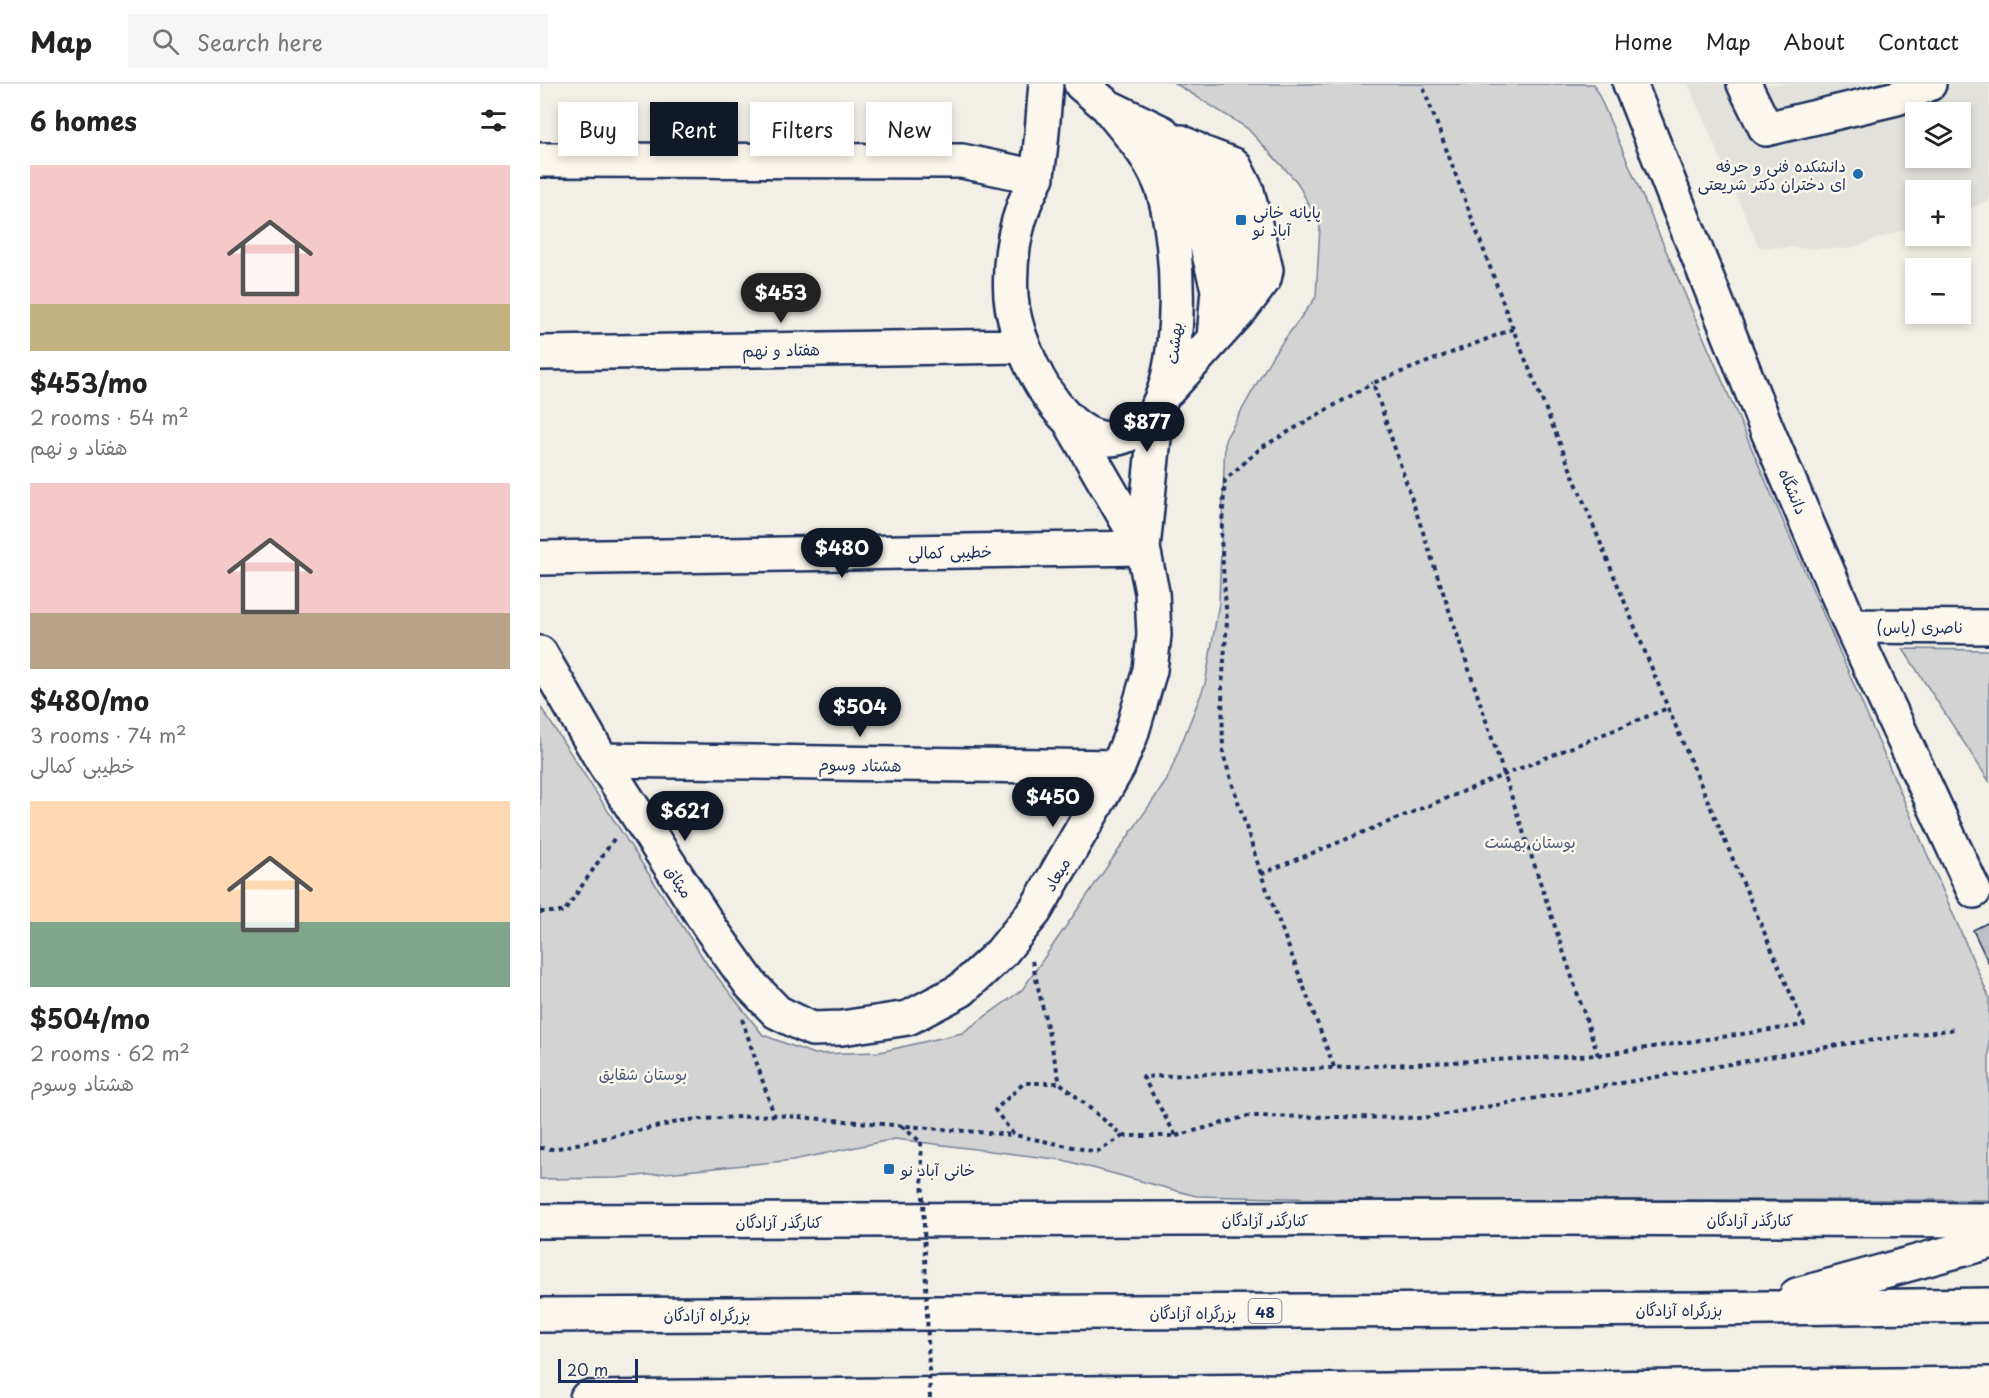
<!DOCTYPE html>
<html lang="en">
<head>
<meta charset="utf-8">
<style>
	:root { --surface:#fff; --page:#f6f6f6; --text:#222; --muted:#767676; --line:#e0e0e0; --accent:#111827 }
	body { margin:0; font-family:"Playpen Sans","Playpen Sans Arabic",sans-serif; background:var(--page); color:var(--text); height:100vh; display:flex; flex-direction:column; font-size:22px; white-space:nowrap }
	* { box-sizing:border-box; margin:0 }
	p { font-size:20px; color:var(--muted) }
	.icon { flex:none; width:33px; height:33px; fill:none; stroke:currentColor; stroke-width:2; stroke-linecap:round; stroke-linejoin:round }
	.map { position:relative; flex:1; overflow:hidden }
	.details { display:flex; flex-direction:column; background:var(--surface); width:540px }
	.details>* { flex:none }
	.banner { position:absolute; left:18px; top:18px; width:570px; height:54px; display:flex; gap:12px }
	.tools { position:absolute; left:1365px; top:18px; display:grid; gap:12px }
	.tools a { display:grid; place-items:center; width:66px; height:66px; border-radius:0px; background:var(--surface); box-shadow:0 3px 9px #0003; font-size:30px }
	.scale { position:absolute; left:18px; bottom:15px; width:80px; box-sizing:border-box; padding-left:6px; border:3px solid #1b2f5e; border-top:0; font-size:16px; line-height:21px; white-space:nowrap; color:#1b2f5e; -webkit-text-stroke:4px #fbf7ec; paint-order:stroke }
	.price { position:absolute; translate:-50% -51px; padding:0 14px; border-radius:21px; background:var(--accent); color:#fff; font-size:20px; line-height:39px; filter:drop-shadow(0 2px 3px #0008) }
	.price::after { content:''; position:absolute; left:50%; top:36px; width:18px; height:14px; margin-left:-9px; background:inherit; clip-path:polygon(0 0,100% 0,50% 100%) }
	.price.selected { background:#222; color:#fff }
	ul { padding:0; list-style:none }
	li { display:grid; align-content:center; gap:12px; height:318px; padding:0 30px }
	li span { display:grid; place-items:center; height:186px; border-radius:0px; color:#555 }
	li>.icon { margin-inline-start:auto }
	span .icon { width:108px; height:108px; fill:#fffc; stroke-width:1 }
	li b { font-size:26px }
	h2 { display:flex; justify-content:space-between; align-items:center; height:72px; padding:0 30px; font-size:26px }
	.pill { padding:0 21px; border-radius:0px; background:var(--surface); box-shadow:0 3px 9px #0003; font-size:21px; line-height:54px }
	.pill.selected { background:var(--accent); color:#fff }
	header { display:flex; align-items:center; gap:36px; box-sizing:border-box; height:84px; padding:0 30px; background:var(--surface); border-bottom:2px solid var(--line) }
	header strong { font-size:28px }
	nav { display:flex; gap:33px; margin-inline-start:auto; font-size:21px }
	.search { width:420px; height:54px; background:var(--page); display:flex; align-items:center; gap:15px; box-sizing:border-box; padding:0 21px; border-radius:0px; color:var(--muted); font-size:22px }
	main { display:flex; flex:1; min-height:0 }
	.map>svg:first-child { display:block }
	.built { fill:#e2e1dc; fill-rule:evenodd }
	.green { fill:#d2d3d2; stroke:#768198; stroke-width:1.5 }
	.building { fill:#bdc0c4; stroke:#1b2f5e; stroke-width:1.5 }
	.lines { fill:none; stroke-linecap:round; stroke-linejoin:round }
	.minor-casing { stroke:#1b2f5e; stroke-width:38 }
	.major-casing { stroke:#1b2f5e; stroke-width:38 }
	.highway-casing { stroke:#1b2f5e; stroke-width:38 }
	.path { stroke:#1b2f5e; stroke-width:4; stroke-dasharray:4.5 4.5; stroke-linecap:butt }
	.minor { stroke:#fbf7ec; stroke-width:33 }
	.major { stroke:#fbf7ec; stroke-width:33 }
	.highway { stroke:#fbf7ec; stroke-width:33 }
	.path-bridge { stroke:#1b2f5e; stroke-width:4; stroke-dasharray:4.5 4.5; stroke-linecap:butt }
	.poi-dot { fill:#1f6fb2; stroke:#fbf7ec; stroke-width:2 }
	.labels { text-anchor:middle; dominant-baseline:central; stroke-width:5; stroke-linejoin:round; paint-order:stroke }
	.shield { fill:#fbf7ec; stroke:#5e6b89; stroke-width:1.5 }
	.shield-label { font-size:15px; font-weight:bold; fill:#1b2f5e }
	.poi-label { font-size:16px; fill:#1b2f5e; stroke:#fbf7ec; text-anchor:start }
	.street-label { font-size:16px; fill:#1b2f5e; stroke:#fbf7ec }
	.park-label { font-size:16px; fill:#49587b; stroke:#fbf7ec }
</style>
</head>
<body>
<header>
<strong>Map</strong>
<div class="search"><svg class="icon" aria-label="search" viewBox="0 0 24 24"><circle cx="10" cy="10" r="6"/><path d="M15 15l6 6"/></svg>Search here</div>
<nav><a>Home</a><a>Map</a><a>About</a><a>Contact</a></nav>
</header>
<main>
<section class="details">
<h2>6 homes<svg class="icon" aria-label="filters" viewBox="0 0 24 24"><path d="M4 7h16M4 17h16"/><circle cx="9" cy="7" r="2"/><circle cx="15" cy="17" r="2"/></svg></h2>
<ul>
<li><span style="background:linear-gradient(#f6c9c9 75%,#c2b280 0)"><svg class="icon" aria-label="home" viewBox="0 0 24 24"><path d="M3 11l9-7 9 7M6 9v11h12V9"/></svg></span><div><b>$453/mo</b><p>2 rooms · 54 m²</p><p>هفتاد و نهم</p></div></li>
<li><span style="background:linear-gradient(#f6c9c9 70%,#b9a48a 0)"><svg class="icon" aria-label="home" viewBox="0 0 24 24"><path d="M3 11l9-7 9 7M6 9v11h12V9"/></svg></span><div><b>$480/mo</b><p>3 rooms · 74 m²</p><p>خطیبی کمالی</p></div></li>
<li><span style="background:linear-gradient(#ffd9b3 65%,#7fa58c 0)"><svg class="icon" aria-label="home" viewBox="0 0 24 24"><path d="M3 11l9-7 9 7M6 9v11h12V9"/></svg></span><div><b>$504/mo</b><p>2 rooms · 62 m²</p><p>هشتاد وسوم</p></div></li>
</ul>
</section>
<div class="map">
<svg width="1449" height="1314" viewBox="0 0 1449 1314">
	<rect width="100%" height="100%" fill="#f2efe6"/>
	<filter id="ink" filterUnits="userSpaceOnUse"><feTurbulence type="fractalNoise" baseFrequency=".0167" numOctaves="2"/><feDisplacementMap in="SourceGraphic" scale="12" xChannelSelector="R" yChannelSelector="G"/><feConvolveMatrix kernelMatrix="1 2 1 2 8 2 1 2 1" color-interpolation-filters="sRGB"/></filter>
	<g filter="url(#ink)">
		<path class="built" d="M1148,0H1449V117L1421,127L1420,106H1376L1375,142L1307,165L1219,163ZM1376,28H1420V74H1376Z"/>
		<path class="green" d="M636,0H1054L1449,913V1116H828L656,1112L523,1076L355,1055L253,1076L77,1094L0,1095V622L167,880L223,951L274,970L340,968L422,949L482,906L627,696L665,600L679,519L685,356L733,271L776,213L780,142L757,98L707,44Z
			M1363,565L1449,566V697Z"/>
		<path class="building" d="M1449,838V880L1433,846Z"/>
		<g class="lines">
			<defs>
				<path id="minor" d="M506,0C503,30 502,61 497,90C495,102 486,112 483,124C473,152 469,183 471,213C475,268 539,403 607,337C647,299 641,144 619,96C607,68 586,46 567,22
					M541,0L567,22L623,49L648,89L678,205L674,255L628,306
					M1090,0L1226,343L1311,542L1434,807
					M1204,0L1226,45L1357,14L1389,0
					M641,58C647,62 657,65 662,69C681,88 700,195 702,224L674,255
					M662,69L694,81L707,107L726,186L724,195L702,224
					M0,76L422,77L497,93
					M0,269L482,262
					M529,336L603,464
					M0,474L603,464
					M1311,542L1449,543
					M0,569L62,676L171,845L211,901L237,928L272,945L302,944L368,934L421,906L461,869L495,827L578,683L591,651L610,586L614,551L612,508L603,464L617,324
					M62,676L578,683"/>
				<path id="major" d="M0,1137L1014,1134L1449,1136"/>
				<path id="highway" d="M1257,1211L1449,1158
					M0,1231L1160,1225L1449,1221
					M47,1314L1449,1300"/>
			</defs>
			<use href="#minor" class="minor-casing"/>
			<use href="#major" class="major-casing"/>
			<use href="#highway" class="highway-casing"/>
			<path class="path" d="M973,245L833,299L1058,971
				M721,790L1128,624
				M0,828H24L76,752
				M492,877L520,999L583,1052L557,1068L474,1051L455,1026L484,999H520
				M202,935L234,1031L473,1051
				M794,983L721,790L683,670L682,603L687,537L681,454L685,396L722,363L833,299
				M361,1042L381,1058
				M583,1052H636L603,993L1058,971L1264,941L1128,624L973,245L882,0
				M636,1052L708,1032L883,1034L1298,961L1416,945
				M0,1064L14,1065L147,1036L234,1031"/>
			<use href="#minor" class="minor"/>
			<use href="#major" class="major"/>
			<use href="#highway" class="highway"/>
			<path class="path-bridge" d="M381,1058L390,1314"/>
		</g>
	</g>
	<g class="poi-dot">
		<circle cx="1318" cy="90" r="6"/>
		<rect x="695" y="130" width="12" height="12" rx="3"/>
		<rect x="343" y="1079" width="12" height="12" rx="3"/>
	</g>
	<g class="labels">
		<rect class="shield" x="708.5" y="1215" width="33" height="24" rx="4.5"/>
		<g class="shield-label">
			<text x="725" y="1227">48</text>
		</g>
		<g class="poi-label">
			<text x="1306" y="81" text-anchor="end">دانشکده فنی و حرفه<tspan x="1306" dy="18">ای دختران دکتر شریعتی</tspan></text>
			<text x="713" y="127">پایانه خانی<tspan x="713" dy="18">آباد نو</tspan></text>
			<text x="361" y="1085">خانی آباد نو</text>
		</g>
		<g class="street-label">
			<text transform="translate(633 259) rotate(-84)">بهشت</text>
			<text transform="translate(241 265) rotate(-1)">هفتاد و نهم</text>
			<text transform="translate(1254 407) rotate(67)">دانشگاه</text>
			<text transform="translate(410 467) rotate(-1)">خطیبی کمالی</text>
			<text x="1380" y="542">ناصری (یاس)</text>
			<text transform="translate(320 680) rotate(1)">هشتاد وسوم</text>
			<text transform="translate(516 790) rotate(-60)">میعاد</text>
			<text transform="translate(140 797) rotate(57)">میثاق</text>
			<text x="725" y="1135">کنارگذر آزادگان</text>
			<text x="1210" y="1135">کنارگذر آزادگان</text>
			<text x="239" y="1137">کنارگذر آزادگان</text>
			<text x="1139" y="1225">بزرگراه آزادگان</text>
			<text x="653" y="1228">بزرگراه آزادگان</text>
			<text x="167" y="1230">بزرگراه آزادگان</text>
		</g>
		<g class="park-label">
			<text x="990" y="757">بوستان بهشت</text>
			<text x="103" y="989">بوستان شقایق</text>
		</g>
	</g>
</svg>
<div class="tools">
<a><svg class="icon" aria-label="layers" viewBox="0 0 24 24"><path d="M12 4l9 5-9 5-9-5zM3 14l9 5 9-5"/></svg></a>
<a>+</a>
<a>−</a>
</div>
<div class="scale">20 m</div>
<b class="price selected" style="left:241px;top:240px">$453</b>
<b class="price" style="left:607px;top:369px">$877</b>
<b class="price" style="left:302px;top:495px">$480</b>
<b class="price" style="left:320px;top:654px">$504</b>
<b class="price" style="left:513px;top:744px">$450</b>
<b class="price" style="left:145px;top:758px">$621</b>
<div class="banner">
<a class="pill">Buy</a>
<a class="pill selected">Rent</a>
<a class="pill">Filters</a>
<a class="pill">New</a>
</div>
</div>
</main>
</body>
</html>
